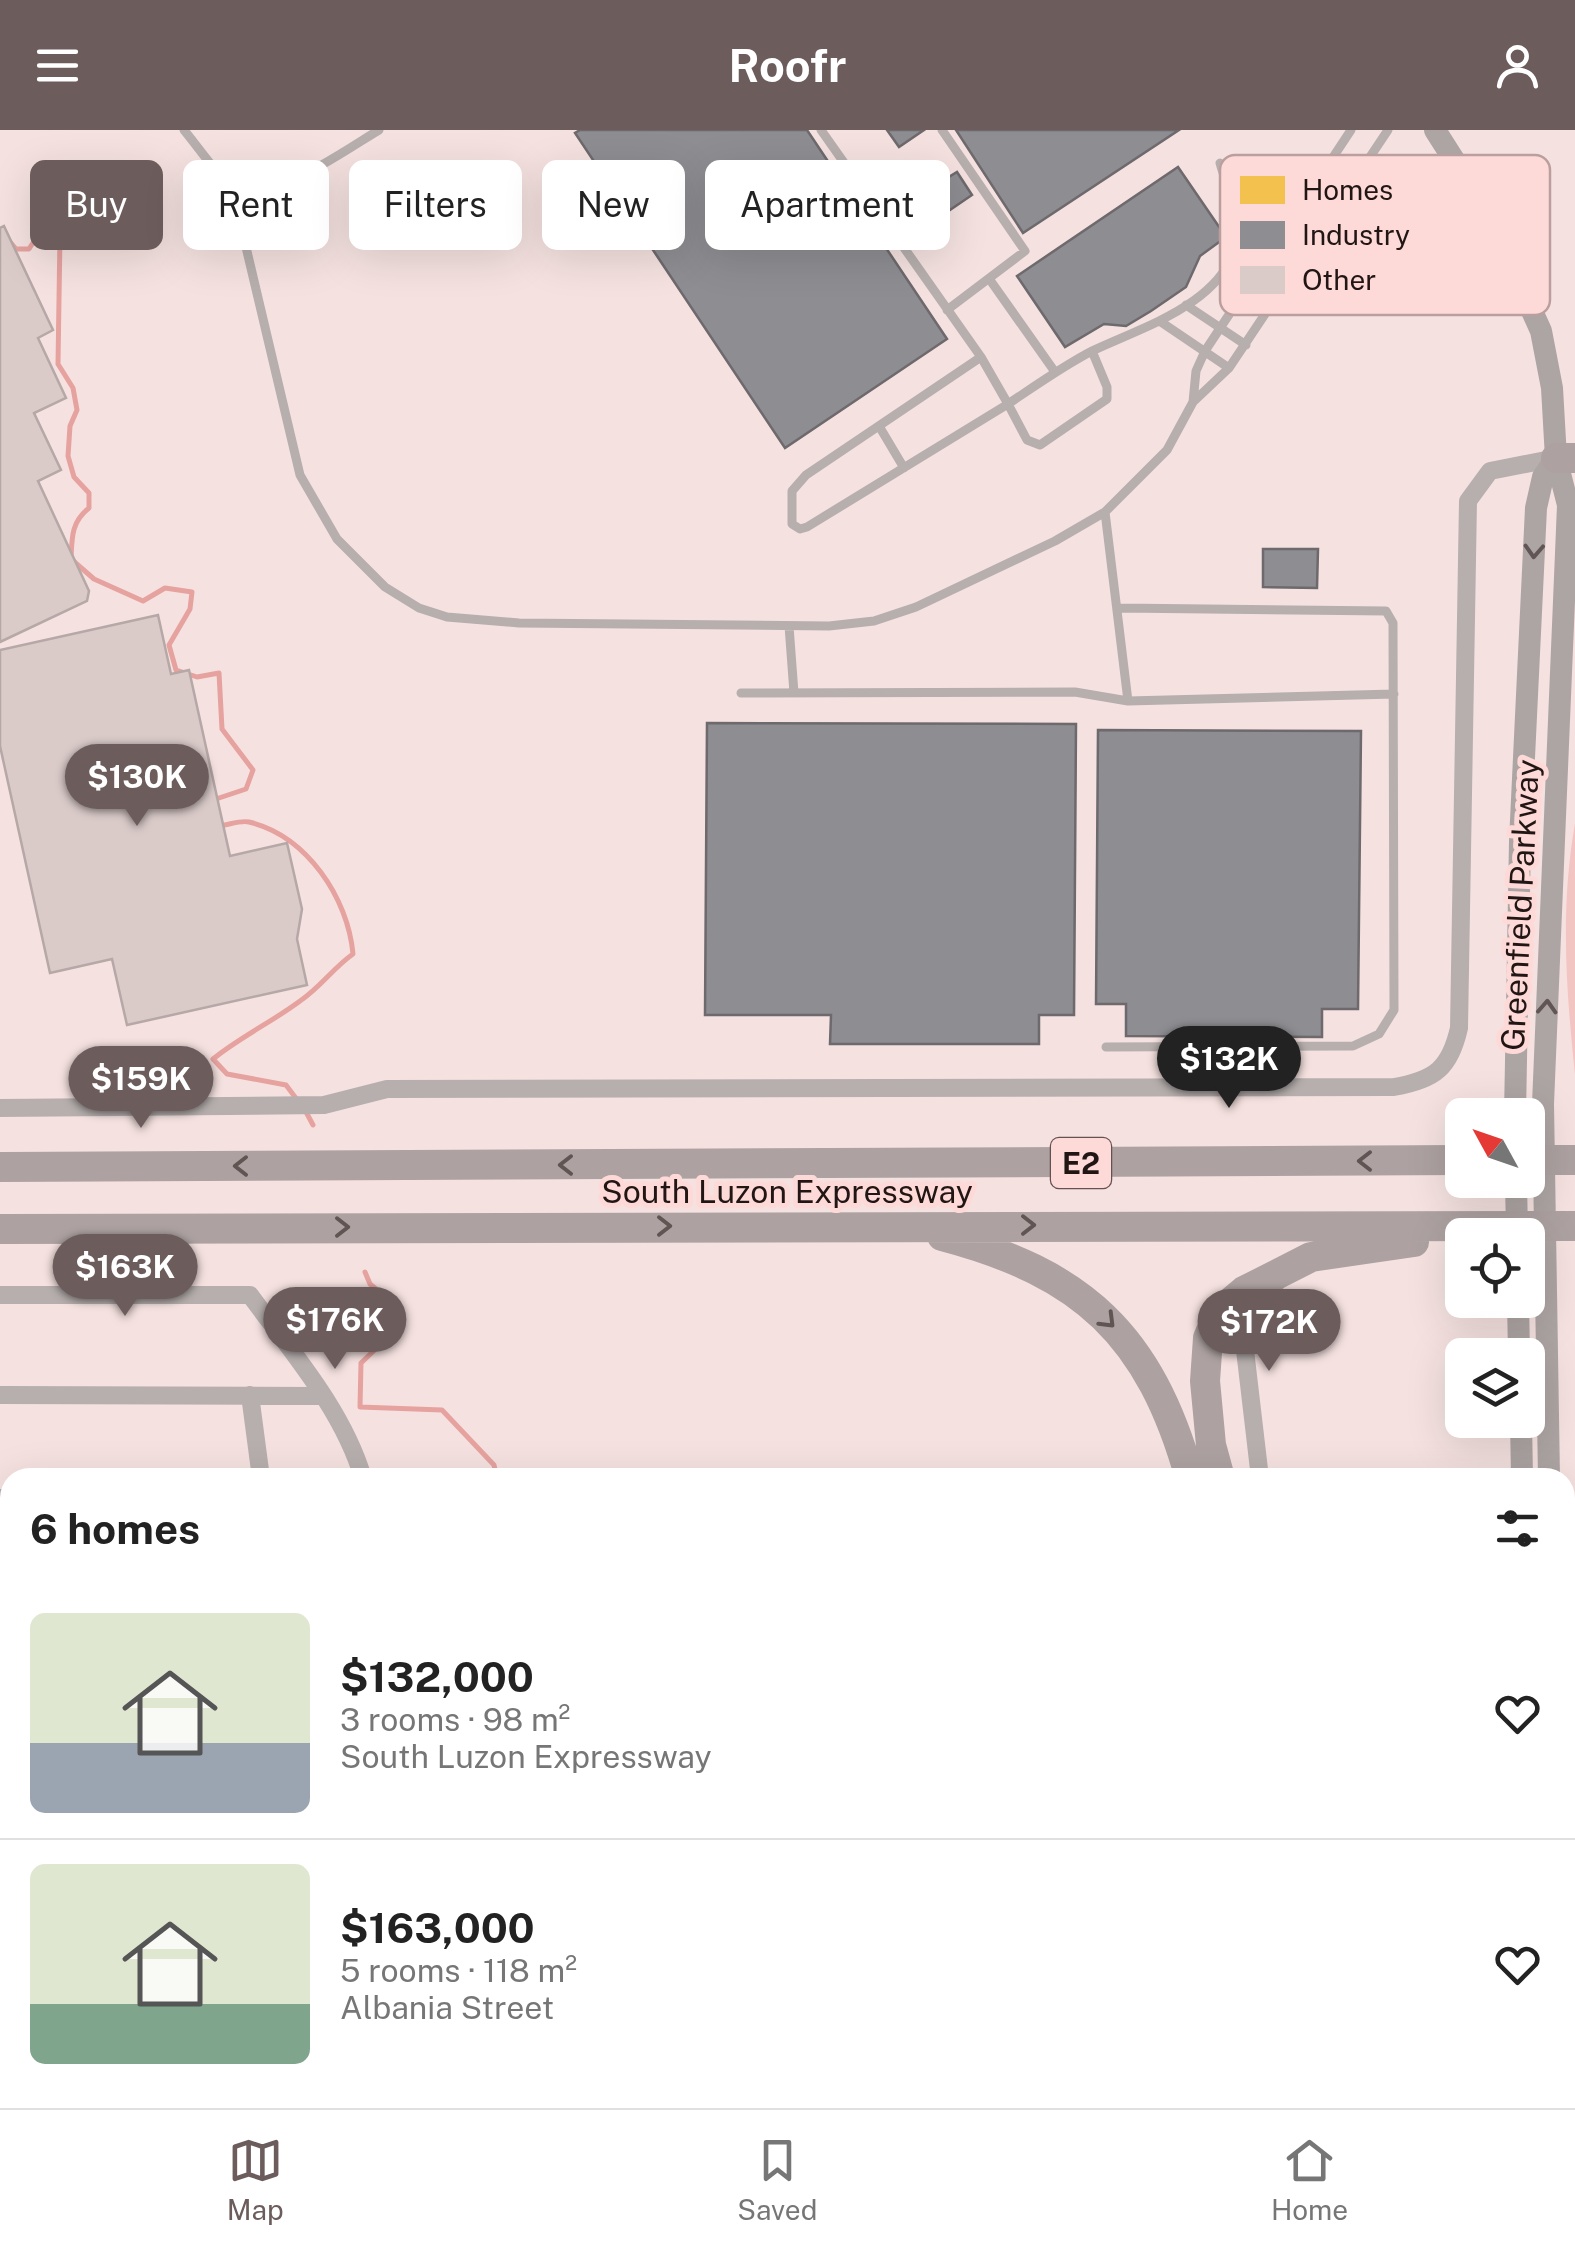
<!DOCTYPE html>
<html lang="en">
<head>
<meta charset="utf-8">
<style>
	:root { --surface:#fff; --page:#f6f6f6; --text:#222; --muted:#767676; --line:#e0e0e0; --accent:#6c5d5c }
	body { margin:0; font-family:"Public Sans",sans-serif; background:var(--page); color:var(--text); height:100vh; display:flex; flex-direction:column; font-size:38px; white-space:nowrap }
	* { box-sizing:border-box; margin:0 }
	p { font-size:32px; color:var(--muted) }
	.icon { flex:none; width:55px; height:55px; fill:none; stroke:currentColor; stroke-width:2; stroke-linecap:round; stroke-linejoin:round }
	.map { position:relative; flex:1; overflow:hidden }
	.details { position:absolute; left:0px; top:1338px; width:1575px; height:642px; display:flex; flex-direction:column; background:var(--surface); border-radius:30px 30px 0 0; box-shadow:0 10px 40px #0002 }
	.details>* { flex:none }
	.guide { position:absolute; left:30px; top:30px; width:1000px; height:90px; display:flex; gap:20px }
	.needle { width:65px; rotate:310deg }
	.tools { position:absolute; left:1445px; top:968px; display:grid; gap:20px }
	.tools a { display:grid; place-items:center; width:100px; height:100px; border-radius:15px; background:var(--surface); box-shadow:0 10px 40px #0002; font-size:50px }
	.price { position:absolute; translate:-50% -85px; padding:0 22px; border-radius:35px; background:var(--accent); color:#fff; font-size:32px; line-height:65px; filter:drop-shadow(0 2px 5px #0008) }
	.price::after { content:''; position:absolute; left:50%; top:60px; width:30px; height:22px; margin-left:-15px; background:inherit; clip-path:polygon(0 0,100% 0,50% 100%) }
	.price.on { background:#222; color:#fff }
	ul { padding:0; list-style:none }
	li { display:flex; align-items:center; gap:30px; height:250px; padding:0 30px }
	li+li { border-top:2px solid var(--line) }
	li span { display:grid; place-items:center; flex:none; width:280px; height:200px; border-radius:15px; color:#555 }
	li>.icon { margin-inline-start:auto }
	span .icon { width:120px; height:120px; fill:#fffc; stroke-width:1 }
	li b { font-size:42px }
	h2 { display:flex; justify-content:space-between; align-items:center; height:120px; padding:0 30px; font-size:42px }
	.pill { padding:0 35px; border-radius:15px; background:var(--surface); box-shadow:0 10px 40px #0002; font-size:35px; line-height:90px }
	.pill.on { background:var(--accent); color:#fff }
	header { display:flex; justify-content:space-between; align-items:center; height:130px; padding:0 30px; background:var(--accent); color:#fff; font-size:45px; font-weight:700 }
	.dock { display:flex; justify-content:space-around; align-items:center; height:140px; border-top:2px solid var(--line); background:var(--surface); font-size:28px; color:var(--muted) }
	.dock a { display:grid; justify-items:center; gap:5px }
	.dock .on { color:var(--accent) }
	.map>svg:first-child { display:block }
	.green { fill:#f2c5c2 }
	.homes { fill:#f2c14e; stroke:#b48e3d; stroke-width:2.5 }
	.industry { fill:#8d8d92; stroke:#6d696c; stroke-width:2.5 }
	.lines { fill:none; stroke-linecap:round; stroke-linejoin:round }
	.stream { stroke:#e6a29f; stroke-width:5 }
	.building { fill:#dacbc9; stroke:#b6a8a6; stroke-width:2.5 }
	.lane { stroke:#b6afae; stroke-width:9 }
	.street { stroke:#b6afae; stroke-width:18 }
	.secondary { stroke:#ada5a4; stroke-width:22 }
	.highway { stroke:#ada2a1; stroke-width:30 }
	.oneway { stroke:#615655 }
	.oneway2 { stroke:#615554 }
	.labels { text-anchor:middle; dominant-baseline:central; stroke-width:10; stroke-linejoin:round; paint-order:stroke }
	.shield { fill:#fddad8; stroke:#645150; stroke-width:2.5 }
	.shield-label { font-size:30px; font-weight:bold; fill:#221615 }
	.street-label { font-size:32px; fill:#221615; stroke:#fddad8 }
	.key { fill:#fddad8; stroke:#bb9f9e; stroke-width:2.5 }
	.key-label { font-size:28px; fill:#221615 }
</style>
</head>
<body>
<header><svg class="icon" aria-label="menu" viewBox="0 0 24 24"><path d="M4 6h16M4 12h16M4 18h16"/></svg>Roofr<svg class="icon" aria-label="person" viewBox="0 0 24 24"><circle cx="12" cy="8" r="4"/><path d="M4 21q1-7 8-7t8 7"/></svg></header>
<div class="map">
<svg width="1575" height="1978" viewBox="0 0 1575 1978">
	<rect width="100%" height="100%" fill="#f5e2e0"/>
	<path class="green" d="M1575,693V945C1566,859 1560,779 1575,693Z
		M1565,1854L1575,1864V1978H1330L1329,1970H1565Z
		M997,1970H1242L1241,1978H995Z"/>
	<path class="homes" d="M6,1929L10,1955L0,1957V1930Z
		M169,1970H189L191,1978H171Z
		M334,1970H368L369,1978H336Z"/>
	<path class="industry" d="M580,0H807L947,209L785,318L575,3Z
		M887,0H924L899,17Z
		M956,0H1179L1023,103Z
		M1178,37L1226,107L1200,126L1186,157L1151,181L1126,196L1104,194L1065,217L1017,146Z
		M914,38L924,54L887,78L877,62Z
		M957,42L972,65L947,82L931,58Z
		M1263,419H1318L1317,458L1263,457Z
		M707,593L1076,594L1074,885H1039V914H830L831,885H705Z
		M1098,600L1361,601L1358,879H1322V907L1126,906V874H1096Z"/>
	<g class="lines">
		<path class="stream" d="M0,100L16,119H29L38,105H60L58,234L73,258L77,280L70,296L68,326L74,347L89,363V378C71,392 72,408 71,429L94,449L143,471L165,458L192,462L190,479L169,515L176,540L197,547L219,543L222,599L253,640L246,659L213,670
			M219,696C228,695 241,690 249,692C307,706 348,768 353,824C333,838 321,857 300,871C272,892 240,907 213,929L227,944L286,955L298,971
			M305,980L313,995
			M365,1142L370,1154L394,1174L384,1211L361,1233L360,1277L442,1280L494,1335L497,1348
			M588,1970L611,1978"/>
	</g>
	<path class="building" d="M4,96L53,200L38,208L66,268L34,283L61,340L38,351L89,461L87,471L0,512V98Z
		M158,485L171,544L189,540L230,726L287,713L302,779L297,809L307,855L127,895L112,829L50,843L0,616V520Z
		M770,1970H820L817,1978H783Z"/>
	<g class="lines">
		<path class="lane" d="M184,0C199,18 213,40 230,55C261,82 348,18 379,0
			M821,0L981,227L1008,274C1035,256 1063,236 1092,221C1144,196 1225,174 1239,107C1242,87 1225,53 1220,33
			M942,0L1025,121L947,180
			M232,58L300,345L337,409L385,457L419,478L447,487L519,493L829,496L874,491L916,477L1055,411L1105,382L1167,320L1193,272L1229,238L1388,0
			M990,150L1055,242
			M1186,175L1246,215
			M1161,192L1229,238
			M981,227L806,345L792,361V394L800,399L807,397L1008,274L1027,310L1040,315L1107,269V257L1092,221
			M1193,272L1196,241L1205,221L1351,0
			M879,296L904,338
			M1105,382L1128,571
			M789,496L794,563
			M741,563L1075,562L1128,571L1394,564
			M1106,917L1353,916L1379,904L1394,880L1393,493L1386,481L1120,478"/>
		<path class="street" d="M0,978L324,975L387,959L1394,957C1435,950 1450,938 1459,898L1468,371L1490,341L1556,328
			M0,1165H250C291,1221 343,1280 363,1348
			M0,1265L323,1266
			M250,1265L261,1348
			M1260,1348L1243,1203L1278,1150
			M0,1368H10
			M0,1690L10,1732
			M0,1863L10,1861
			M0,1964L10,1962
			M464,1970L466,1978
			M653,1978L655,1970
			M941,1978L942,1970"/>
		<path class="secondary" d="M1435,0L1489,85L1541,201L1552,258L1556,328L1568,375L1543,974L1549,1348
			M1515,985L1520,711L1536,378L1543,347L1556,328
			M1516,1050L1517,1105
			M1518,1170L1519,1225
			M1521,1290L1522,1348
			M1565,1744L1575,1765
			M1565,1805L1575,1810"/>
		<path class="highway" d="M1556,328H1575
			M1528,1030H1575
			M0,1037L1462,1030
			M0,1099L1575,1096
			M942,1106C1083,1143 1150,1205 1190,1348
			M1220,1348L1211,1315L1205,1251L1208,1208L1219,1182L1244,1161L1311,1127L1414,1112
			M1289,1978L1290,1974"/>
	</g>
	<defs><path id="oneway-chevron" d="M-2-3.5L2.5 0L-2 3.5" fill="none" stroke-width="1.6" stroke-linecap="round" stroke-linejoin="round" transform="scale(2.5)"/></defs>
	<g class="oneway">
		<use href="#oneway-chevron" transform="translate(1534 421) rotate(93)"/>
		<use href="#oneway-chevron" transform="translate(1547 877) rotate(-87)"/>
	</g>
	<g class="oneway2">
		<use href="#oneway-chevron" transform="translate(1365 1031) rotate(180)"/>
		<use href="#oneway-chevron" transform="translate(566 1035) rotate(180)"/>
		<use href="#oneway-chevron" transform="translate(241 1036) rotate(180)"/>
		<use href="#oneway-chevron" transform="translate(1028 1095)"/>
		<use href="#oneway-chevron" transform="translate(664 1096)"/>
		<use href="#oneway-chevron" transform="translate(342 1097)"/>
		<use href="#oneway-chevron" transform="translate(1108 1191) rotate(45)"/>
	</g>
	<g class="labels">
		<rect class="shield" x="1051" y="1008" width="60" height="50" rx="8"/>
		<g class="shield-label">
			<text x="1081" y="1033">E2</text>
		</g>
		<g class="street-label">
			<text transform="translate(1520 775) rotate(-87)">Greenfield Parkway</text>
			<text x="787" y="1061">South Luzon Expressway</text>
		</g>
	</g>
	<rect x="1220" y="25" width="330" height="160" rx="15" class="key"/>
	<rect x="1240" y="46" width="45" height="28" fill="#f2c14e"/>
	<rect x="1240" y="91" width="45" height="28" fill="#8d8d92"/>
	<rect x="1240" y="136" width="45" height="28" fill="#dacbc9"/>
	<g class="key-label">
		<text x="1302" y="70">Homes</text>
		<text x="1302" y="115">Industry</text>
		<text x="1302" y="160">Other</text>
	</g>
</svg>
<div class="tools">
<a><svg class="needle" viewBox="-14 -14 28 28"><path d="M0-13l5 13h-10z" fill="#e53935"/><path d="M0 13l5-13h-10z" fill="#767676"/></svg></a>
<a><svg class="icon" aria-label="locate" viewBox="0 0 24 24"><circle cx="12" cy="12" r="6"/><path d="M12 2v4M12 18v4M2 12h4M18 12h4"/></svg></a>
<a><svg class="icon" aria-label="layers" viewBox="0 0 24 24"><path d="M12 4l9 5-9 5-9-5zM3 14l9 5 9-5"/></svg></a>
</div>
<b class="price" style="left:137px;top:699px">$130K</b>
<b class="price on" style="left:1229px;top:981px">$132K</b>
<b class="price" style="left:141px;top:1001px">$159K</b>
<b class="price" style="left:125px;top:1189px">$163K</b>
<b class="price" style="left:335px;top:1242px">$176K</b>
<b class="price" style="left:1269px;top:1244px">$172K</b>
<div class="guide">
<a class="pill on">Buy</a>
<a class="pill">Rent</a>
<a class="pill">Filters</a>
<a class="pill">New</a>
<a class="pill">Apartment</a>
</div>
<section class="details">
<h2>6 homes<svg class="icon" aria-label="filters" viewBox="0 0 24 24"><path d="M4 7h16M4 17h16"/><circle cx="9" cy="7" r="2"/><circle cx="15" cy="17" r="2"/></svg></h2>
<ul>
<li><span style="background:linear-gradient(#dfe7d0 65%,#9aa5b1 0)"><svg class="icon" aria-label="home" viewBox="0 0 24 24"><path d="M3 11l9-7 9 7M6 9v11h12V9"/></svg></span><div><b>$132,000</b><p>3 rooms · 98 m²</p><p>South Luzon Expressway</p></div><svg class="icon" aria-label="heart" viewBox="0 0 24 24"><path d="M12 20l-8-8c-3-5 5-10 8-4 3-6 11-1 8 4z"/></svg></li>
<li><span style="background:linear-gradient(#dfe7d0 70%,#7fa58c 0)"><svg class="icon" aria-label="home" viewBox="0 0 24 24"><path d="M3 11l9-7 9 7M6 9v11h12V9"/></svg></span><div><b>$163,000</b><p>5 rooms · 118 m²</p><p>Albania Street</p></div><svg class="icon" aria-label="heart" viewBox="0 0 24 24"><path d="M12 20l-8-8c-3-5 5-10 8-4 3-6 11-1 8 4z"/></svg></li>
</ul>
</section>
</div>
<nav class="dock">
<a class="on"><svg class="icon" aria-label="map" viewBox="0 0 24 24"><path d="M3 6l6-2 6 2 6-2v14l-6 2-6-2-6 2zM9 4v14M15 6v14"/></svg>Map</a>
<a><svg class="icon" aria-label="saved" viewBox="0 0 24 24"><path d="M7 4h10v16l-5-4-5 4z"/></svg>Saved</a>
<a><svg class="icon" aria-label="home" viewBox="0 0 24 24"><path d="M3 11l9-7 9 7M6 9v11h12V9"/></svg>Home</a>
</nav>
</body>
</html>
